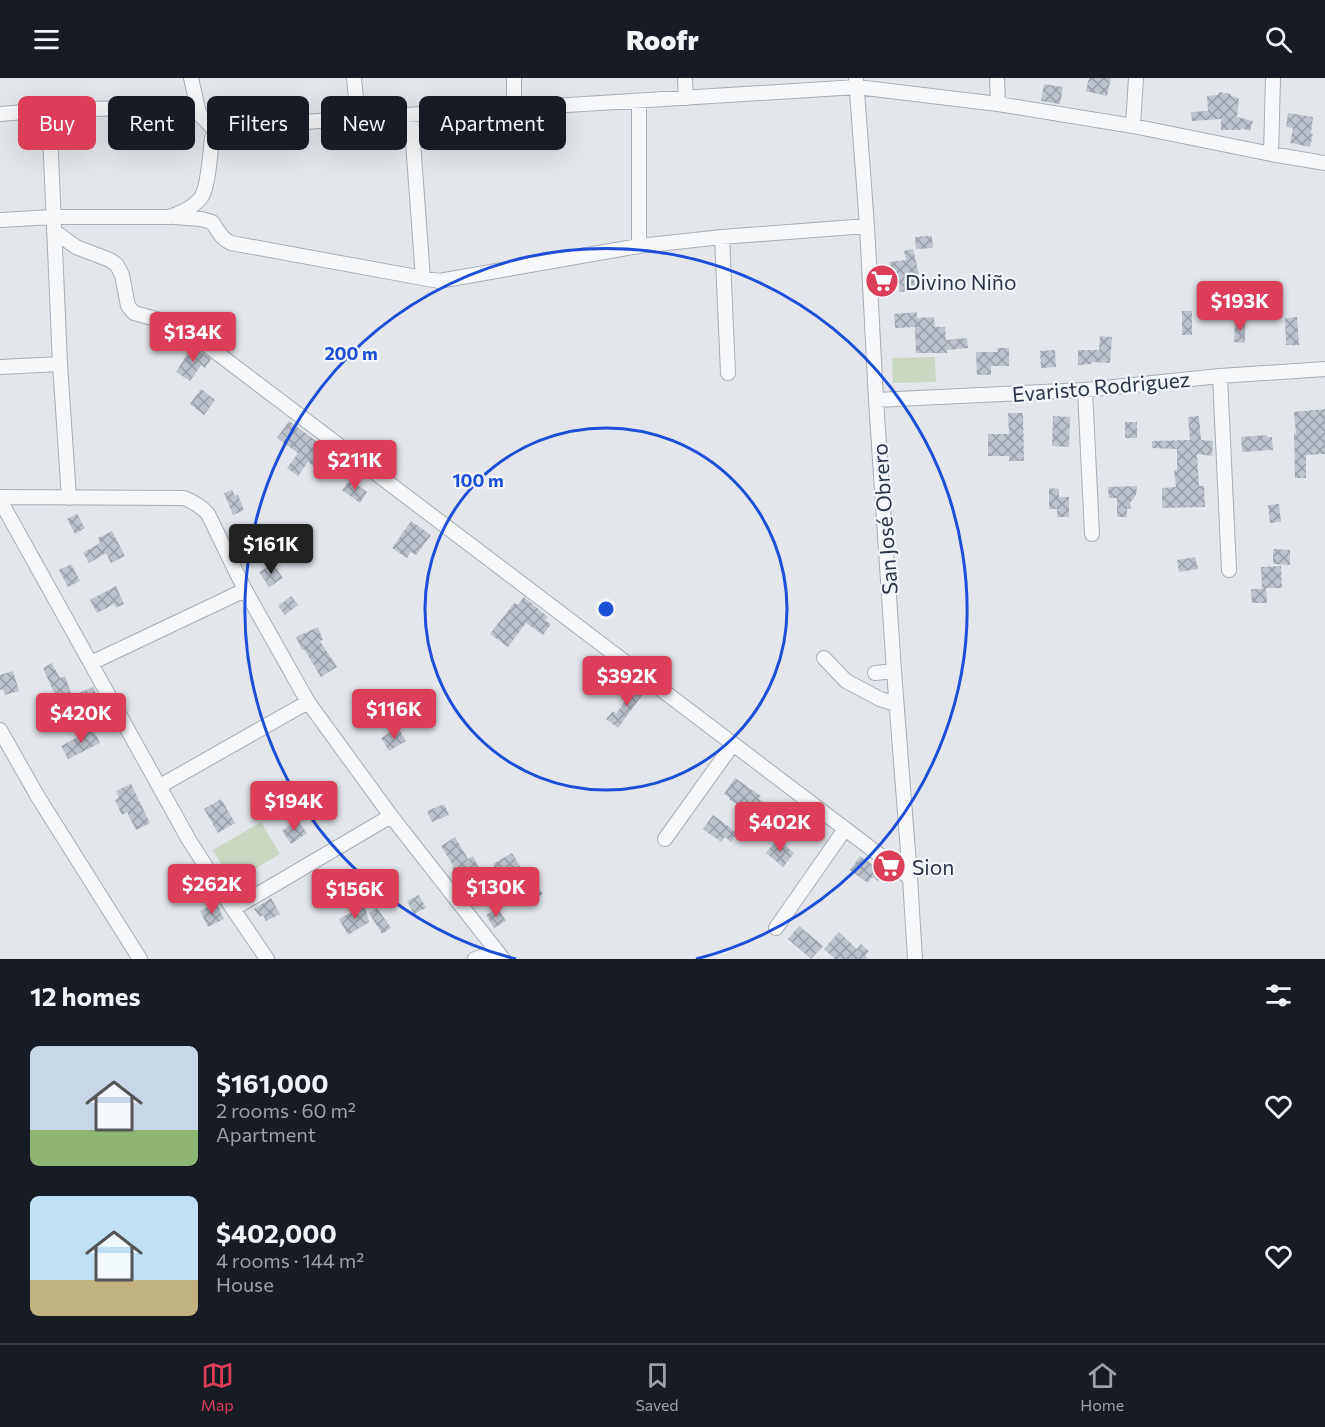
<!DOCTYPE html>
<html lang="en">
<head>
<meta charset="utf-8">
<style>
	:root { --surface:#171b24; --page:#242831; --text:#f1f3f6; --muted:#9ea1a6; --line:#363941; --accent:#dc3d58 }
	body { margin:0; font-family:Commissioner,sans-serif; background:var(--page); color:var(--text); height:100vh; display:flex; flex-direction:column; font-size:22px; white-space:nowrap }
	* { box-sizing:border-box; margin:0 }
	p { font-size:20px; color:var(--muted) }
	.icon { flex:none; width:33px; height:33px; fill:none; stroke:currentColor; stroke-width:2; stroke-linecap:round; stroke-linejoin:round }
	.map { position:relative; height:881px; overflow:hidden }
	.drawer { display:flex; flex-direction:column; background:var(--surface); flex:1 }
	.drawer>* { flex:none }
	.banner { position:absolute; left:18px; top:18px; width:600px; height:54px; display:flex; gap:12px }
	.price { position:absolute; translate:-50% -51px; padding:0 14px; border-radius:6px; background:var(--accent); color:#fff; font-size:20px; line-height:39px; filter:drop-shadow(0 2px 3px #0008) }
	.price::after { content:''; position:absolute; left:50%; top:36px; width:18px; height:14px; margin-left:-9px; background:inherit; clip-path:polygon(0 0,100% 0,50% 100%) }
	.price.current { background:#222; color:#fff }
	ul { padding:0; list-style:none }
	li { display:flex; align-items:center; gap:18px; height:150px; padding:0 30px }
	li span { display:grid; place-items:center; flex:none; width:168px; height:120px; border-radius:9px; color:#555 }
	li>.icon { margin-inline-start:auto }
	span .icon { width:72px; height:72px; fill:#fffc; stroke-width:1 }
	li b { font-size:26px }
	h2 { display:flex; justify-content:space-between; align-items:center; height:72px; padding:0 30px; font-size:26px }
	.chip { padding:0 21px; border-radius:9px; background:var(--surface); box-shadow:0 6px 24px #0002; font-size:21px; line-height:54px }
	.chip.current { background:var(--accent); color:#fff }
	header { display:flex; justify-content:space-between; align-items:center; height:78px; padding:0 30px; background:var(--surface); font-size:27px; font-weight:800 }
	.tab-bar { display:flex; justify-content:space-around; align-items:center; height:84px; border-top:2px solid var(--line); background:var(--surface); font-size:16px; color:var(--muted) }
	.tab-bar a { display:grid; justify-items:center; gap:3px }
	.tab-bar .current { color:var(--accent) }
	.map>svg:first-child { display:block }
	.green { fill:#c9d7c3 }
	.building { fill:url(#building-cross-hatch) }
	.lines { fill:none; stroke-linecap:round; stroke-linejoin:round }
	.minor-casing { stroke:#a7aeb7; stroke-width:16 }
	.minor { stroke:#f6f8fa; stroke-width:14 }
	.ring { fill:none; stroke:#1d4ed8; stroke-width:3 }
	.labels { text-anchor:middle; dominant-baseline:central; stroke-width:4.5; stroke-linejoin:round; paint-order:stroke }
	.poi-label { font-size:21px; fill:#293447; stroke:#f3f6f9; text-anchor:start }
	.street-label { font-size:21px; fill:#293447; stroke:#f3f6f9 }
	.centre { fill:#1d4ed8; stroke:#f3f6f9; stroke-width:3 }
	.ring-label { font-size:18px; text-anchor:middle; font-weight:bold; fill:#1d4ed8; stroke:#f3f6f9; stroke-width:4.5; stroke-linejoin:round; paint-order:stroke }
</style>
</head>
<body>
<header><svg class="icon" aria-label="menu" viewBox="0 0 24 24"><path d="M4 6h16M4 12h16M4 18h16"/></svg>Roofr<svg class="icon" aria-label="search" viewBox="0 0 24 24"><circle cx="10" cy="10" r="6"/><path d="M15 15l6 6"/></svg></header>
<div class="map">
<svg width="1325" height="881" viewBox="0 0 1325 881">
	<defs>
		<pattern id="building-cross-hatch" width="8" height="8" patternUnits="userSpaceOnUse" patternTransform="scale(1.5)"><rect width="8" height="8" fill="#bcc3cd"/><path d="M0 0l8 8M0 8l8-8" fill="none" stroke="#999fa8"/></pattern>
	</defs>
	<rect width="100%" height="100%" fill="#e3e7ec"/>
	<path class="green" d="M935,279L936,304L893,305L892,280Z
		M261,744L280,776L232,804L213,772Z"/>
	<path class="building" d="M1089,0H1111L1107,18L1086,13Z
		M1044,6L1063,9L1060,26L1041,23Z
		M1219,14L1231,16V18L1239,20L1237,39L1253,43L1250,53L1241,50V52H1221V41L1192,43L1191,34L1208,33L1207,18L1218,17Z
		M1288,35L1313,39L1311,56H1313L1310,69L1290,65L1293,50L1286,49Z
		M926,158H932L933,170L916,171L915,159Z
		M913,171L919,196L914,197L915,213L899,214L898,201L891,202L889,184L906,182L904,173Z
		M1182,233H1192V257H1182Z
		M917,234V240L934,239L935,249H945L946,262L967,260L968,270L947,272V275H916L915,249L895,250L894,236Z
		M1297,239L1299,267H1286L1285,240Z
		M1235,244H1245V265L1234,264Z
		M1100,258L1112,259L1110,285L1092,284V286L1078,287V272H1099Z
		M192,268L211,281L205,290L201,287L190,303L176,294Z
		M997,270H1009V288H991V297H977L976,274H998Z
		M1055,272L1056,289L1041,290L1040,273Z
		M201,311L215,322L204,337L190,326Z
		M1325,331V376L1306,377V400H1295L1294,355H1296L1294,334Z
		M1008,335H1023L1024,383H1009V378H988V356H1009Z
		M1053,338L1070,339L1069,369L1052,368Z
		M1199,338L1201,362L1213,363L1212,378L1197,376L1199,408H1204L1205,429L1162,430V410L1176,409L1174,392H1177V371L1152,370V363L1190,362L1188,339Z
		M289,343L320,366L317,372L335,385L326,397L308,384L298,398L287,390L298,375L277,360Z
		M1125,344H1137V360H1125Z
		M1267,357V359H1272L1273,372L1242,374L1241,359Z
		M350,402L367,414L360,425L342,412Z
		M1137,408L1136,417L1130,425L1131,430L1127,431V439H1117V420H1109L1108,409Z
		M1049,410L1059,411V419H1069V439H1057V431H1049Z
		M232,412L235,418L238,417L244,432L233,437L224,415Z
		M1279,426L1281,444L1270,445L1268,427Z
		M77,436L85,450L75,456L67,441Z
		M411,443L431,457L416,477L411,474L407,480L392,470Z
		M112,453L125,478L111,485L106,475L89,485L83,475L100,465L98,460Z
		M1273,471L1290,472V487L1273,486Z
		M1195,479L1198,491L1179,494L1177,482Z
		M71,486L80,503L68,509L59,492Z
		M273,486L283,500L269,509L259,494Z
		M1281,488L1282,510H1266L1267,525H1252L1251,511H1262L1261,489Z
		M116,508L124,526L116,530L114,526L97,535L90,522Z
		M291,518L298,527L285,537L278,528Z
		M524,519L548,539L545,542L551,546L543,557L526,545L508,569L490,556L514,525L518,527Z
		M318,549L323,562L320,563L337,589L321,599L304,571L302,572L296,559Z
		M52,585L60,600L65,598L72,618L93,609L100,623L74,635L73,633L67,636L58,618L56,619L43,590Z
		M13,593L19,613L5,617L3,611L0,612V597Z
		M637,606L646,612L618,650L606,641L613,633L616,636Z
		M398,650L406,663L389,673L381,660Z
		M93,651L100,665L68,681L61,668Z
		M735,700L761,718L759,721L780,736L785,729L797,737L782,759L729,721L730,720L724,716Z
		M131,706L150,745L136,752L127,734L122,737L115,722L119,719L116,713Z
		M221,721L235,745L218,755L204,731Z
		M444,726L449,737L432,744L427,733Z
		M713,737L731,750V751L737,755L731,764L725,759L721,764L703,751Z
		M297,742L307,755L291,766L282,753Z
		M455,759L468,781L473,778L479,789L458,801L452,790L454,789L441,768Z
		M777,761L794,775L783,789L766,775Z
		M512,775L526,798L530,796L543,816L533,823L510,791L499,797L493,786Z
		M860,778L884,795L878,803L872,799L868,805L850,792Z
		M419,817L426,830L414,836L407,823Z
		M271,820L280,836L266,843L263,837L260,839L254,831Z
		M216,825L224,841L208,849L200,833Z
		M364,826L369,844L348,857L339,841L355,832V829Z
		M377,830L391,850L382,856L369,835Z
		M497,830L506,843L494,850L486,837Z
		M799,848L823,868L811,881L788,861Z
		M839,854L857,871L861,866L869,873L865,878L868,881H835L824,871Z"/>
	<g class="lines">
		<defs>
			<path id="minor" d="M191,0L199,35
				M354,0L358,40
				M685,0L686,20
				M856,0L867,148L876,322L894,593L910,800L915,881
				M997,0L998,26
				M514,30V0
				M49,32L60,286L69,420
				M0,36L49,32L170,29C194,26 201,37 216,54
				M411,37L423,200
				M1133,48L1136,0
				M1271,76L1273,0
				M174,139L201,141L212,144C218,152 221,161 231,165L439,203L639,168L722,159L867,148
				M0,142L53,139H169C181,135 195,129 202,118C209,105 210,75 212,60C216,54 219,52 226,50L358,40L857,9L998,26L1133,48L1271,76L1325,85
				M54,153L76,169L110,182L117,187L122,197L128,228L134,235L171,245L200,262L910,800
				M722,159L728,295
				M639,168V23
				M0,289L60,286
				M1220,298L1229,492
				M1085,312L1092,456
				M876,322L1085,312L1220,298L1325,291
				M0,419L184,420C194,424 201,428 208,436L245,512L308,624L391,738L503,881
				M0,422L189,762L233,831L267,881
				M824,580L846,603L880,621L896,626
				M91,585L245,512
				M875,595L894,593
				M0,652L38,719L140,881
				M160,708L308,624
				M665,761L733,666
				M233,831L391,738
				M776,850L845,751
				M475,881L497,874"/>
		</defs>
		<use href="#minor" class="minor-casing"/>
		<use href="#minor" class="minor"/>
	</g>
	<g class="ring">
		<circle cx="606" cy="531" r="181"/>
		<path d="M516 881A361 361 0 1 1 696 881"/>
	</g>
	<defs>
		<symbol id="supermarket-disc" viewBox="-11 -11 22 22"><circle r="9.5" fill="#dc3d58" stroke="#f3f6f9"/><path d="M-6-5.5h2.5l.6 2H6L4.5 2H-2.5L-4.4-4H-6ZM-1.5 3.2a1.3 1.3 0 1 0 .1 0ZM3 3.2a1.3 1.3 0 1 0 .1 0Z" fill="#fff"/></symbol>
	</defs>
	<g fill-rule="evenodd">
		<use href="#supermarket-disc" x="863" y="184" width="38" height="38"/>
		<use href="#supermarket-disc" x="870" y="769" width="38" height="38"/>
	</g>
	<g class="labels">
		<g class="poi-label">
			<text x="905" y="203">Divino Niño</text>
			<text x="912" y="788">Sion</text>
		</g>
		<g class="street-label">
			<text transform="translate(1101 308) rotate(-5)">Evaristo Rodriguez</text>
			<text transform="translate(884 441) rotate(-94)">San José Obrero</text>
		</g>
	</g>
	<circle cx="606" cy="531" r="9" class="centre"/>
	<g class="ring-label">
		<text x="351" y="282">200 m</text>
		<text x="478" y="409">100 m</text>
	</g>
</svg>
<b class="price" style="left:1240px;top:254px">$193K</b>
<b class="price" style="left:193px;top:285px">$134K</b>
<b class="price" style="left:355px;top:413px">$211K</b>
<b class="price current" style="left:271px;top:497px">$161K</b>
<b class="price" style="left:627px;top:629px">$392K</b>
<b class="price" style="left:394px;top:662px">$116K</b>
<b class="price" style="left:81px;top:666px">$420K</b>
<b class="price" style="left:294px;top:754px">$194K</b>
<b class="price" style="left:780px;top:775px">$402K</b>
<b class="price" style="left:212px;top:837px">$262K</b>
<b class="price" style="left:496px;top:840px">$130K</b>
<b class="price" style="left:355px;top:842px">$156K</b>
<div class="banner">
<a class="chip current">Buy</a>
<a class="chip">Rent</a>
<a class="chip">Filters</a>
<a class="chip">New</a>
<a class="chip">Apartment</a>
</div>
</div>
<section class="drawer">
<h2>12 homes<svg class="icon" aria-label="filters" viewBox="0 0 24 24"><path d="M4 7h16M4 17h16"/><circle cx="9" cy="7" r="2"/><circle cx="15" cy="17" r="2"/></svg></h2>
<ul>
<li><span style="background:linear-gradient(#c9d6e8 70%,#8fb573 0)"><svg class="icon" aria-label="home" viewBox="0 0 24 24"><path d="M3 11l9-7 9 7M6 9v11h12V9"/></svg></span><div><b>$161,000</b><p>2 rooms · 60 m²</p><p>Apartment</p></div><svg class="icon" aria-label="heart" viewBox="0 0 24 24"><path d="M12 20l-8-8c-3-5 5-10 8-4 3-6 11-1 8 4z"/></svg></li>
<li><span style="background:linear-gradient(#bfe0f5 70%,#c2b280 0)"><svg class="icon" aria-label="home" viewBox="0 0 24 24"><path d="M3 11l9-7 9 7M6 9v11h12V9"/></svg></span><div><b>$402,000</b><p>4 rooms · 144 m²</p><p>House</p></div><svg class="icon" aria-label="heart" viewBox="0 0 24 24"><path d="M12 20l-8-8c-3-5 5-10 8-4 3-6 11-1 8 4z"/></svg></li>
</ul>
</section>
<nav class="tab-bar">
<a class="current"><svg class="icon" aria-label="map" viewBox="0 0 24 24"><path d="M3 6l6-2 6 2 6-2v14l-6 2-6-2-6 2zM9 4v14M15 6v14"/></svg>Map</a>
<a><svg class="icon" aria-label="saved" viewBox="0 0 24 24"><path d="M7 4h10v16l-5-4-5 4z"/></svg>Saved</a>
<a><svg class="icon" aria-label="home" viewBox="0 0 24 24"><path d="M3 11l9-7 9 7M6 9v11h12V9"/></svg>Home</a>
</nav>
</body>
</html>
